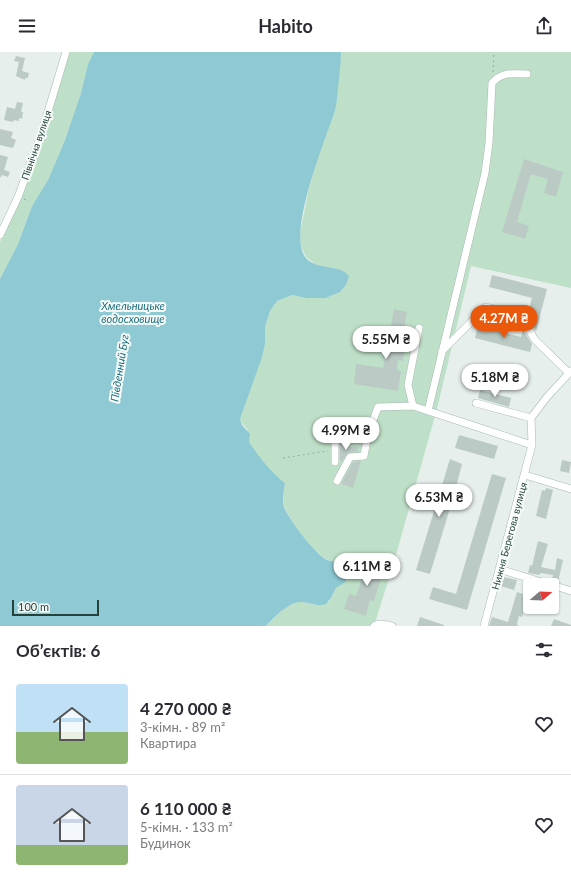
<!DOCTYPE html>
<html lang="uk">
<head>
<meta charset="utf-8">
<style>
	:root { --surface:#fff; --page:#f7f7f7; --text:#2b2b33; --muted:#7c7c81; --line:#e1e1e2; --accent:#ea580c }
	body { margin:0; font-family:Lato,sans-serif; background:var(--page); color:var(--text); height:100vh; display:flex; flex-direction:column; font-size:15px; white-space:nowrap }
	* { box-sizing:border-box; margin:0 }
	p { font-size:13px; color:var(--muted) }
	.icon { flex:none; width:22px; height:22px; fill:none; stroke:currentColor; stroke-width:2; stroke-linecap:round; stroke-linejoin:round }
	.map { position:relative; height:574px; overflow:hidden }
	.drawer { display:flex; flex-direction:column; background:var(--surface); flex:1 }
	.drawer>* { flex:none }
	.needle { width:26px; rotate:71deg }
	.tools { position:absolute; left:523px; top:526px; display:grid; gap:8px }
	.tools a { display:grid; place-items:center; width:36px; height:36px; border-radius:4px; background:var(--surface); box-shadow:0 1px 3px #0004; font-size:20px }
	.scale { position:absolute; left:12px; bottom:10px; width:87px; box-sizing:border-box; padding-left:4px; border:2px solid #24423a; border-top:0; font-size:11px; line-height:14px; white-space:nowrap; color:#24423a; -webkit-text-stroke:3px #f7fbf9; paint-order:stroke }
	.price { position:absolute; translate:-50% -34px; padding:0 9px; border-radius:14px; background:#fff; color:#222; font-size:13px; line-height:26px; filter:drop-shadow(0 1px 2px #0008) }
	.price::after { content:''; position:absolute; left:50%; top:24px; width:12px; height:9px; margin-left:-6px; background:inherit; clip-path:polygon(0 0,100% 0,50% 100%) }
	.price.current { background:var(--accent); color:#fff }
	ul { padding:0; list-style:none }
	li { display:flex; align-items:center; gap:12px; height:100px; padding:0 16px }
	li+li { border-top:1px solid var(--line) }
	li span { display:grid; place-items:center; flex:none; width:112px; height:80px; border-radius:4px; color:#555 }
	li>.icon { margin-inline-start:auto }
	span .icon { width:48px; height:48px; fill:#fffc; stroke-width:1 }
	li b { font-size:17px }
	h2 { display:flex; justify-content:space-between; align-items:center; height:48px; padding:0 16px; font-size:17px }
	header { display:flex; justify-content:space-between; align-items:center; height:52px; padding:0 16px; background:var(--surface); font-size:18px; font-weight:700 }
	.map>svg:first-child { display:block }
	.green { fill:#bfe0c8 }
	.water { fill:#8ec9d4 }
	.building { fill:#bbcac4 }
	.lines { fill:none; stroke-linecap:round; stroke-linejoin:round }
	.minor-casing { stroke:#a8b8b2; stroke-width:8 }
	.path { stroke:#86b3a5; stroke-width:1; stroke-dasharray:2 3; stroke-linecap:butt }
	.minor { stroke:#fff; stroke-width:7 }
	.labels { text-anchor:middle; dominant-baseline:central; stroke-width:4; stroke-linejoin:round; paint-order:stroke }
	.street-label { font-size:10px; fill:#24423a; stroke:#f7fbf9 }
	.water-label { font-size:11px; font-style:italic; fill:#1c6f80; stroke:#f7fbf9 }
</style>
</head>
<body>
<header><svg class="icon" aria-label="menu" viewBox="0 0 24 24"><path d="M4 6h16M4 12h16M4 18h16"/></svg>Habito<svg class="icon" aria-label="share" viewBox="0 0 24 24"><path d="M12 15V3M7 8l5-5 5 5M5 13v7h14v-7"/></svg></header>
<div class="map">
<svg width="571" height="574" viewBox="0 0 571 574">
	<rect width="100%" height="100%" fill="#e6efeb"/>
	<path class="green" d="M69,0H94L88,12L81,41L65,88L48,128L32,154L18,192L0,227V190L20,146L44,84Z
		M341,0H571V236L471,214L437,357L394,510L374,574H266L285,556L293,552L300,549L315,553L329,550L336,536L341,531L344,509C337,510 331,510 326,507C312,499 291,470 285,456C282,449 284,438 285,431C276,424 253,400 249,390C247,386 249,381 247,377C244,373 242,372 240,367L265,292V275L270,259L277,249L292,243L306,246H326L340,240L346,233L348,224L338,217L329,216L315,212L306,205L301,194L300,181L308,141L315,114L335,56Z"/>
	<path class="water" d="M94,0H341C341,12 339,24 338,37C337,43 337,51 335,58C326,87 287,179 305,205C316,219 338,211 349,224L346,233L340,240L326,246H306L292,243L277,249L270,259L265,275V292L262,305L240,367L242,373L250,382L249,390C259,405 271,420 285,431C284,438 282,448 284,455C290,469 314,501 327,508C334,511 344,507 350,513V516L345,530L336,536L331,546L326,552C317,555 311,551 302,550C289,549 274,566 266,574H0V227L18,192L32,154L48,128L65,88L81,41L88,12Z"/>
	<path class="building" d="M16,4L25,6L22,19L29,21L28,26H25V28L16,24L19,10L14,9Z
		M17,50L23,51L21,60H23L22,67L19,66V69L14,68L13,70L4,68L7,55L15,57Z
		M0,77L13,80L11,86L16,88L13,96L0,93Z
		M0,103L8,105L4,118L10,120L8,125L2,123L0,126Z
		M524,107L563,120L556,145L544,141L548,127L531,122L517,170L529,174L525,187L502,180Z
		M492,223L547,237L536,279L527,264L532,246L489,235Z
		M394,257L407,260L400,300H404L403,309L398,308L397,318L401,319L398,339L354,332L356,312L383,316L385,306H383L384,298H387Z
		M478,274L521,285L523,278L532,292L530,300L475,286Z
		M480,338L511,346L509,355L478,346Z
		M459,383L498,394L494,407L455,396Z
		M343,390V395H358V399L348,401L342,409H340V391Z
		M450,407L462,412L454,443L430,522L416,518Z
		M562,408L571,410L569,421L560,419Z
		M361,409L353,436L341,432L353,410Z
		M492,422L506,426L467,558L429,547L433,535L456,542Z
		M546,436L553,438L546,467L536,464L542,438L545,439Z
		M538,489L548,492L541,515L555,518L557,506L563,508L558,530L552,528L553,523L540,521V523L528,521L530,513L532,514Z
		M370,504L386,509L374,549L370,548L366,564L344,557L349,542L356,544Z
		M503,525L517,528L514,538L500,534Z
		M517,540L529,544L522,565L519,564L517,572L518,574H489L492,565L508,570Z
		M420,565L444,573V574H417Z
		M554,567L571,573V574H551Z"/>
	<g class="lines">
		<defs>
			<path id="minor" d="M0,183L18,145L41,83L66,0
				M442,299L486,255L521,264L535,288L569,321
				M476,351L531,366
				M413,354L408,333L419,276
				M428,359L485,121L489,91L492,31C502,19 513,22 527,22
				M335,410V389L337,386L368,382L378,355L413,354L532,393
				M525,423L571,437
				M337,429L350,405L364,404L368,382
				M499,517L551,533
				M552,533L571,539
				M374,574C378,571 387,572 392,574
				M484,574L532,393L531,366L547,345L571,319"/>
		</defs>
		<use href="#minor" class="minor-casing"/>
		<path class="path" d="M493,20L494,0
			M24,147L29,149
			M283,406L328,399"/>
		<use href="#minor" class="minor"/>
	</g>
	<g class="labels">
		<g class="street-label">
			<text transform="translate(36 93) rotate(-71)">Північна вулиця</text>
			<text transform="translate(509 484) rotate(-75)">Нижня Берегова вулиця</text>
		</g>
		<g class="water-label">
			<text x="133" y="253">Хмельницьке<tspan x="133" dy="13">водосховище</tspan></text>
			<text transform="translate(119 316) rotate(-81)">Південний Буг</text>
		</g>
	</g>
</svg>
<div class="tools">
<a><svg class="needle" viewBox="-14 -14 28 28"><path d="M0-13l5 13h-10z" fill="#e53935"/><path d="M0 13l5-13h-10z" fill="#7c7c81"/></svg></a>
</div>
<div class="scale">100 m</div>
<b class="price current" style="left:504px;top:287px">4.27M ₴</b>
<b class="price" style="left:386px;top:308px">5.55M ₴</b>
<b class="price" style="left:495px;top:346px">5.18M ₴</b>
<b class="price" style="left:346px;top:399px">4.99M ₴</b>
<b class="price" style="left:439px;top:466px">6.53M ₴</b>
<b class="price" style="left:367px;top:535px">6.11M ₴</b>
</div>
<section class="drawer">
<h2>Об’єктів: 6<svg class="icon" aria-label="filters" viewBox="0 0 24 24"><path d="M4 7h16M4 17h16"/><circle cx="9" cy="7" r="2"/><circle cx="15" cy="17" r="2"/></svg></h2>
<ul>
<li><span style="background:linear-gradient(#bfe0f5 60%,#8fb573 0)"><svg class="icon" aria-label="home" viewBox="0 0 24 24"><path d="M3 11l9-7 9 7M6 9v11h12V9"/></svg></span><div><b>4 270 000 ₴</b><p>3-кімн. · 89 m²</p><p>Квартира</p></div><svg class="icon" aria-label="heart" viewBox="0 0 24 24"><path d="M12 20l-8-8c-3-5 5-10 8-4 3-6 11-1 8 4z"/></svg></li>
<li><span style="background:linear-gradient(#c9d6e8 75%,#8fb573 0)"><svg class="icon" aria-label="home" viewBox="0 0 24 24"><path d="M3 11l9-7 9 7M6 9v11h12V9"/></svg></span><div><b>6 110 000 ₴</b><p>5-кімн. · 133 m²</p><p>Будинок</p></div><svg class="icon" aria-label="heart" viewBox="0 0 24 24"><path d="M12 20l-8-8c-3-5 5-10 8-4 3-6 11-1 8 4z"/></svg></li>
</ul>
</section>
</body>
</html>
